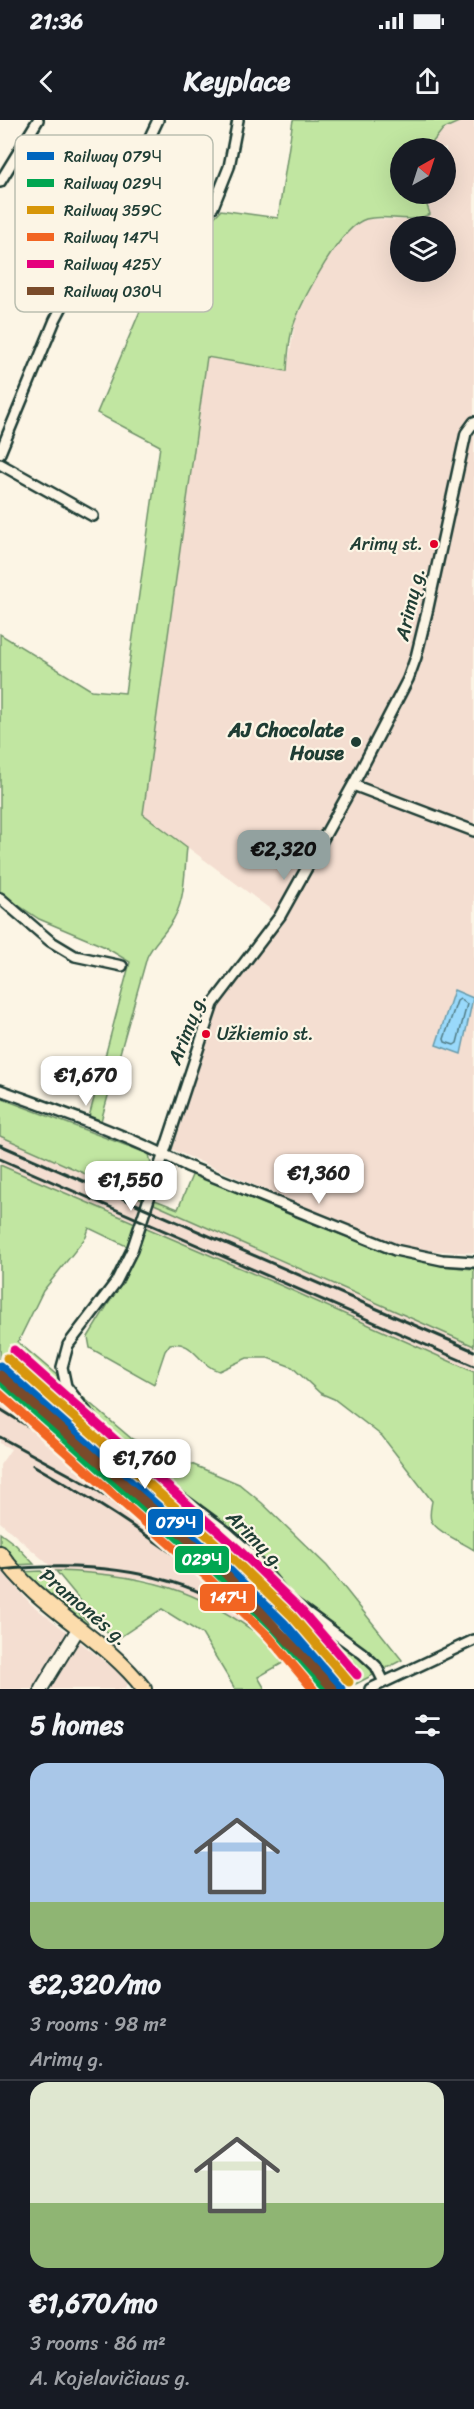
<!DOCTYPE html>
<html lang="en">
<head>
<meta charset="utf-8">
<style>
	:root { --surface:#171b24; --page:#242831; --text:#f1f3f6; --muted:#9ea1a6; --line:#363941; --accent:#92a19f }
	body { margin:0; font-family:Sriracha,sans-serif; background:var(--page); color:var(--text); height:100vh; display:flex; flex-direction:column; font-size:22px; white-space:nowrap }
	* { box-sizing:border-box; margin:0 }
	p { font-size:20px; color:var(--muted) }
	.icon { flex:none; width:33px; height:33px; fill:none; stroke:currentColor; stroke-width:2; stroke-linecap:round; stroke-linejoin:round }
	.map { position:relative; height:1569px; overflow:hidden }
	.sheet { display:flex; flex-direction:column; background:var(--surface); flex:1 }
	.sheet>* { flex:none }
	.needle { width:39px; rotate:39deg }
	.fabs { position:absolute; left:390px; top:18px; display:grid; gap:12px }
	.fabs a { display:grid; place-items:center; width:66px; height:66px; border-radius:50%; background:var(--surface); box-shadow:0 6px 24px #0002; font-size:30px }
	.price { position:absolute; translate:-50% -51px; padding:0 14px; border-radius:12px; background:#fff; color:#222; font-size:20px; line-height:39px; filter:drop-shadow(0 2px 3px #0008) }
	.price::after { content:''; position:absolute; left:50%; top:36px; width:18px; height:14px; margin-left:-9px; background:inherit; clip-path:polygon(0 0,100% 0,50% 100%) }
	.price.active { background:var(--accent); color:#111 }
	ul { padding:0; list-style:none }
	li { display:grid; align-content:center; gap:12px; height:318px; padding:0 30px }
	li+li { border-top:2px solid var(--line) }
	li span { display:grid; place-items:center; height:186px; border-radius:18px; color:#555 }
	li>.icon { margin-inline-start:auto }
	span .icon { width:108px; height:108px; fill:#fffc; stroke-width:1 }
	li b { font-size:26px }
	h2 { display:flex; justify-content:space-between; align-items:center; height:72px; padding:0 30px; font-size:26px }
	.status { display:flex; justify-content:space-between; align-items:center; height:42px; padding:0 30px; background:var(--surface); direction:ltr }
	.status svg { height:16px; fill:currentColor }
	header { display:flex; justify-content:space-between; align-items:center; height:78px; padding:0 30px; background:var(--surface); font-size:27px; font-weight:700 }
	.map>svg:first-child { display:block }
	.built { fill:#f4ded1; fill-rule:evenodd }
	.green { fill:#c1e6a1; stroke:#70926a; stroke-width:1.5 }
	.water { fill:#99d9fb; stroke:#689bab; stroke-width:1.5 }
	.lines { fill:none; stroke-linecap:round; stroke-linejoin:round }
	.shore { stroke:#507b84; stroke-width:1.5 }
	.minor-casing { stroke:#1f3d34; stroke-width:14 }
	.secondary-casing { stroke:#1f3d34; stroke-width:16 }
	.primary-casing { stroke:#1f3d34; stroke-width:18 }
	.minor { stroke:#fcf5e5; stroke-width:9 }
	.secondary { stroke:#fcf5e5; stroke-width:12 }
	.primary { stroke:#fcdcac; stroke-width:14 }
	.rail { stroke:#1f3d34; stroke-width:3 }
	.rail-1-casing { stroke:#fcf5e5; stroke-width:14 }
	.rail-2-casing { stroke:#fcf5e5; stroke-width:14 }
	.rail-3-casing { stroke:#fcf5e5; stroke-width:14 }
	.rail-4-casing { stroke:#fcf5e5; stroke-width:14 }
	.rail-5-casing { stroke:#fcf5e5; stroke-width:14 }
	.rail-6-casing { stroke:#fcf5e5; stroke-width:14 }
	.rail-1 { stroke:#0065bd; stroke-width:9 }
	.rail-2 { stroke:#00a651; stroke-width:9 }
	.rail-3 { stroke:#d79608; stroke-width:9 }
	.rail-4 { stroke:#f26522; stroke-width:9 }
	.rail-5 { stroke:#e5007d; stroke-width:9 }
	.rail-6 { stroke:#7a4b2a; stroke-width:9 }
	.bus-dot { fill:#e4002b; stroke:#fcf5e5; stroke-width:2 }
	.poi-dot { fill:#1f3d34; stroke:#fcf5e5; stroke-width:2 }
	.labels { text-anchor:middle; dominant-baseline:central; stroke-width:4.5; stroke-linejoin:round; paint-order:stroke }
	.bus-label { font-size:18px; fill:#1f3d34; stroke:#fcf5e5; text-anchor:end }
	.street-label { font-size:20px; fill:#1f3d34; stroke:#fcf5e5 }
	.poi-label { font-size:20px; font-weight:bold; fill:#1f3d34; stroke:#fcf5e5; text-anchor:end }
	.key { fill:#fcf5e5; stroke:#babeb0; stroke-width:1.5 }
	.key-label { font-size:16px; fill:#1f3d34 }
	.line-badge { stroke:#fcf5e5; stroke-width:2 }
	.badge-label { font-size:16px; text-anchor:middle; font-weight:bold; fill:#fff }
</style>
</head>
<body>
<div class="status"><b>21:36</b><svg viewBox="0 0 49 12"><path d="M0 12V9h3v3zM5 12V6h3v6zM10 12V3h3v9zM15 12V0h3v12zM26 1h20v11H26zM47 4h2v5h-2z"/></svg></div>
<header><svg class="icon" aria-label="back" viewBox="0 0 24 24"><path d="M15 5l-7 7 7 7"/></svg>Keyplace<svg class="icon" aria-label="share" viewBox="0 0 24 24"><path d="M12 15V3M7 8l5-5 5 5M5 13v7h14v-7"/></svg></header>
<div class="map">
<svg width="474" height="1569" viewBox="0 0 474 1569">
	<rect width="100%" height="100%" fill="#fcf5e5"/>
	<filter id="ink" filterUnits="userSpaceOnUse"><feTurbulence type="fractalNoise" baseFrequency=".0167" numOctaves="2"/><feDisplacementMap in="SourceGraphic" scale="12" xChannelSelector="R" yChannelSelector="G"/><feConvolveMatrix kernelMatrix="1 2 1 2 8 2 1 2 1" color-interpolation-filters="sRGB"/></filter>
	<g filter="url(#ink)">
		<path class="built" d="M474,0V1133L421,1130L392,1125L169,1028L211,899L217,889L285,800L143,694L207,236L287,251L295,202L320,149L352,107L366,99L419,100L430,94L423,74H446V28H428L431,22L443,9L458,1ZM400,106H446V152H400Z
			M0,1016L144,1080L136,1103L0,1045Z
			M154,1084L474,1226V1252L145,1107Z
			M0,1240L207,1423L298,1513L346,1569H318L290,1539L264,1517L210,1483L186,1473L146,1459L56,1451L0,1402V1345L11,1329L0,1323Z
			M0,1449L31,1484L130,1561L124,1569H0Z"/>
		<path class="green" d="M293,0H463L443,9L428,28H400V74H423L430,94C408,105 387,93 366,99C341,106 304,177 295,201C289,216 288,235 287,251L207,237L143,694L187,727C184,754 186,784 169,806C161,818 153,824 147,837L101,1001L89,997L130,842L103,826L39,799L0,773V514L91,570L125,573L160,326L97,293L140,191L84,161L120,94L183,130L221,90L278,98Z
			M0,978L149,1034L152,1048L144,1080L0,1016Z
			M0,1045L282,1166L474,1252V1430C462,1422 436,1412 431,1400C429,1395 431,1387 432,1381L382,1316L334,1279L320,1273L292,1247L268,1238H247L219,1251C197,1245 195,1220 170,1224L165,1231L154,1264L90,1228L88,1217L118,1168L137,1131L89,1108L86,1117L43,1171L18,1222L132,1319L239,1364L262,1383L327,1446L402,1540L346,1569L298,1513L207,1423L0,1240Z
			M193,1053C236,1073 280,1091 324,1108C372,1127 422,1147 474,1149V1226L154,1084L155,1080L178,1089Z
			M0,1413L16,1425L34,1444L15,1445L0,1424Z
			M41,1451L88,1503L87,1505L85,1507L20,1452Z
			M56,1451C157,1454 212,1474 290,1539L258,1557L265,1569H235L202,1514L162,1489L114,1521Z"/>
		<path class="water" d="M454,870L473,878L461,934L436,925Z"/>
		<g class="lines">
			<path class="shore" d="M460,879L467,884L457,923L454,925L445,922L444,919L457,881Z"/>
			<defs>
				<path id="minor" d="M0,62L38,0
					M213,87L229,47L238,0
					M0,333L55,200L139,40L158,0
					M0,344L93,396
					M353,665L474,711
					M0,778L50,821L75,836L122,846
					M0,970C63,993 128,1015 187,1046L395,1130L442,1140L474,1142
					M384,1562L376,1546L362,1533L287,1478L246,1429L227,1412L116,1330L66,1266L62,1247L68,1225L116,1162L132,1130L213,884L280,796L353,665L408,559L416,537L427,492L466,313L474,302
					M370,1569L474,1520"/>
				<path id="secondary" d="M41,1569L78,1509"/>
				<path id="primary" d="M0,1433C38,1489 104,1516 144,1569"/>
			</defs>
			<use href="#minor" class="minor-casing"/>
			<use href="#secondary" class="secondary-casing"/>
			<use href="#primary" class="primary-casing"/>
			<use href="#minor" class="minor"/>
			<use href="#secondary" class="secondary"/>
			<use href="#primary" class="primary"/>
			<path class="rail" d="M0,1025L474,1231
				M0,1039L474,1246
				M0,1289L73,1334L102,1355L206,1448L261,1500L325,1569
				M0,1317L94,1368L140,1399
				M33,1345C95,1380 152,1417 208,1460
				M0,1450C87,1441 184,1449 256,1505"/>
			<defs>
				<path id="rail-1" d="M0,1246L222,1443L284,1503L341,1569"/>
				<path id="rail-2" d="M0,1260L215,1451L276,1510L327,1569"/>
				<path id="rail-3" d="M7,1238L229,1435L292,1496L349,1562"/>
				<path id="rail-4" d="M0,1274L208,1458L269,1517L313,1569"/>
				<path id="rail-5" d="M14,1230L237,1428L300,1489L357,1555"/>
				<path id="rail-6" d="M0,1255L218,1446L333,1569"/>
			</defs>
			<use href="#rail-1" class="rail-1-casing"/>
			<use href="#rail-2" class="rail-2-casing"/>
			<use href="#rail-3" class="rail-3-casing"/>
			<use href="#rail-4" class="rail-4-casing"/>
			<use href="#rail-5" class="rail-5-casing"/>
			<use href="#rail-6" class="rail-6-casing"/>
			<use href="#rail-1" class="rail-1"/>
			<use href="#rail-2" class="rail-2"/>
			<use href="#rail-3" class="rail-3"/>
			<use href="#rail-4" class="rail-4"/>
			<use href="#rail-5" class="rail-5"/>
			<use href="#rail-6" class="rail-6"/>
		</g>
	</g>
	<g class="bus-dot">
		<circle cx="434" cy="424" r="5"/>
		<circle cx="206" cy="914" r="5"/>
	</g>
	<circle class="poi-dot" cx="356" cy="622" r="6"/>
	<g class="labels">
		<g class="bus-label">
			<text x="423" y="424">Arimų st.</text>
			<text x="217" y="914" text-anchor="start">Užkiemio st.</text>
		</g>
		<g class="street-label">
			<text transform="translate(410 484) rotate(-77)">Arimų g.</text>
			<text transform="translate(187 909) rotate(-69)">Arimų g.</text>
			<text transform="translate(256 1420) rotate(45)">Arimų g.</text>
			<text transform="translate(84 1487) rotate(40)">Pramonės g.</text>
		</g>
		<g class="poi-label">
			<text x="344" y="610">AJ Chocolate<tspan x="344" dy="23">House</tspan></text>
		</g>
	</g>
	<rect x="15" y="15" width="198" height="177" rx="9" class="key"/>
	<rect x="27" y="32" width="27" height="8" fill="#0065bd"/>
	<rect x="27" y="59" width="27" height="8" fill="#00a651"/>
	<rect x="27" y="86" width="27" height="8" fill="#d79608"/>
	<rect x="27" y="113" width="27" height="8" fill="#f26522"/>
	<rect x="27" y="140" width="27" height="8" fill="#e5007d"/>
	<rect x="27" y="167" width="27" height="8" fill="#7a4b2a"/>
	<g class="key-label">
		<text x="64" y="42">Railway 079Ч</text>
		<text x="64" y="69">Railway 029Ч</text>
		<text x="64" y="96">Railway 359С</text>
		<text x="64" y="123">Railway 147Ч</text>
		<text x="64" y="150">Railway 425У</text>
		<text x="64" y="177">Railway 030Ч</text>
	</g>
	<g class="line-badge">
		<rect x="147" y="1388" width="57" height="28" rx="6" fill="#0065bd"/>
		<rect x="174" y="1425" width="56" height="29" rx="6" fill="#00a651"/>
		<rect x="199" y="1463" width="57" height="29" rx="6" fill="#f26522"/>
	</g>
	<g class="badge-label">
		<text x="176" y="1408">079Ч</text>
		<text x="202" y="1445">029Ч</text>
		<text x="228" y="1483">147Ч</text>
	</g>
</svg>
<div class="fabs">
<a><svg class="needle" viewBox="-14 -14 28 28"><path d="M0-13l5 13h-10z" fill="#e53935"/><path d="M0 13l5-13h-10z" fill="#9ea1a6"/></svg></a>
<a><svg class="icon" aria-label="layers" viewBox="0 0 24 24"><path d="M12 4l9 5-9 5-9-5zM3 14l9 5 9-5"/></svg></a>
</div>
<b class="price active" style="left:284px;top:761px">€2,320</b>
<b class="price" style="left:86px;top:987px">€1,670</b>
<b class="price" style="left:319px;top:1085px">€1,360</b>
<b class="price" style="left:131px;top:1092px">€1,550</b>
<b class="price" style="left:145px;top:1370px">€1,760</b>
</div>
<section class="sheet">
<h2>5 homes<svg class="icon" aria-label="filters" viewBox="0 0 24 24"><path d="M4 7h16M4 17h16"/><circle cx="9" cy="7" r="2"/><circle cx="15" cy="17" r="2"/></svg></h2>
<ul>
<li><span style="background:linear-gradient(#a9c7e8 75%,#8fb573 0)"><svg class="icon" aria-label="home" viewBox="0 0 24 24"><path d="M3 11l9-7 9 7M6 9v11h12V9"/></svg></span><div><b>€2,320/mo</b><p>3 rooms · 98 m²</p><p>Arimų g.</p></div></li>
<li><span style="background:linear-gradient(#dfe7d0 65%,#8fb573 0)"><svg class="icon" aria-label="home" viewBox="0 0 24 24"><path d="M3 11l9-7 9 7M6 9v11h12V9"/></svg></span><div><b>€1,670/mo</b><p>3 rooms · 86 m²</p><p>A. Kojelavičiaus g.</p></div></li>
</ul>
</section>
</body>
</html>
